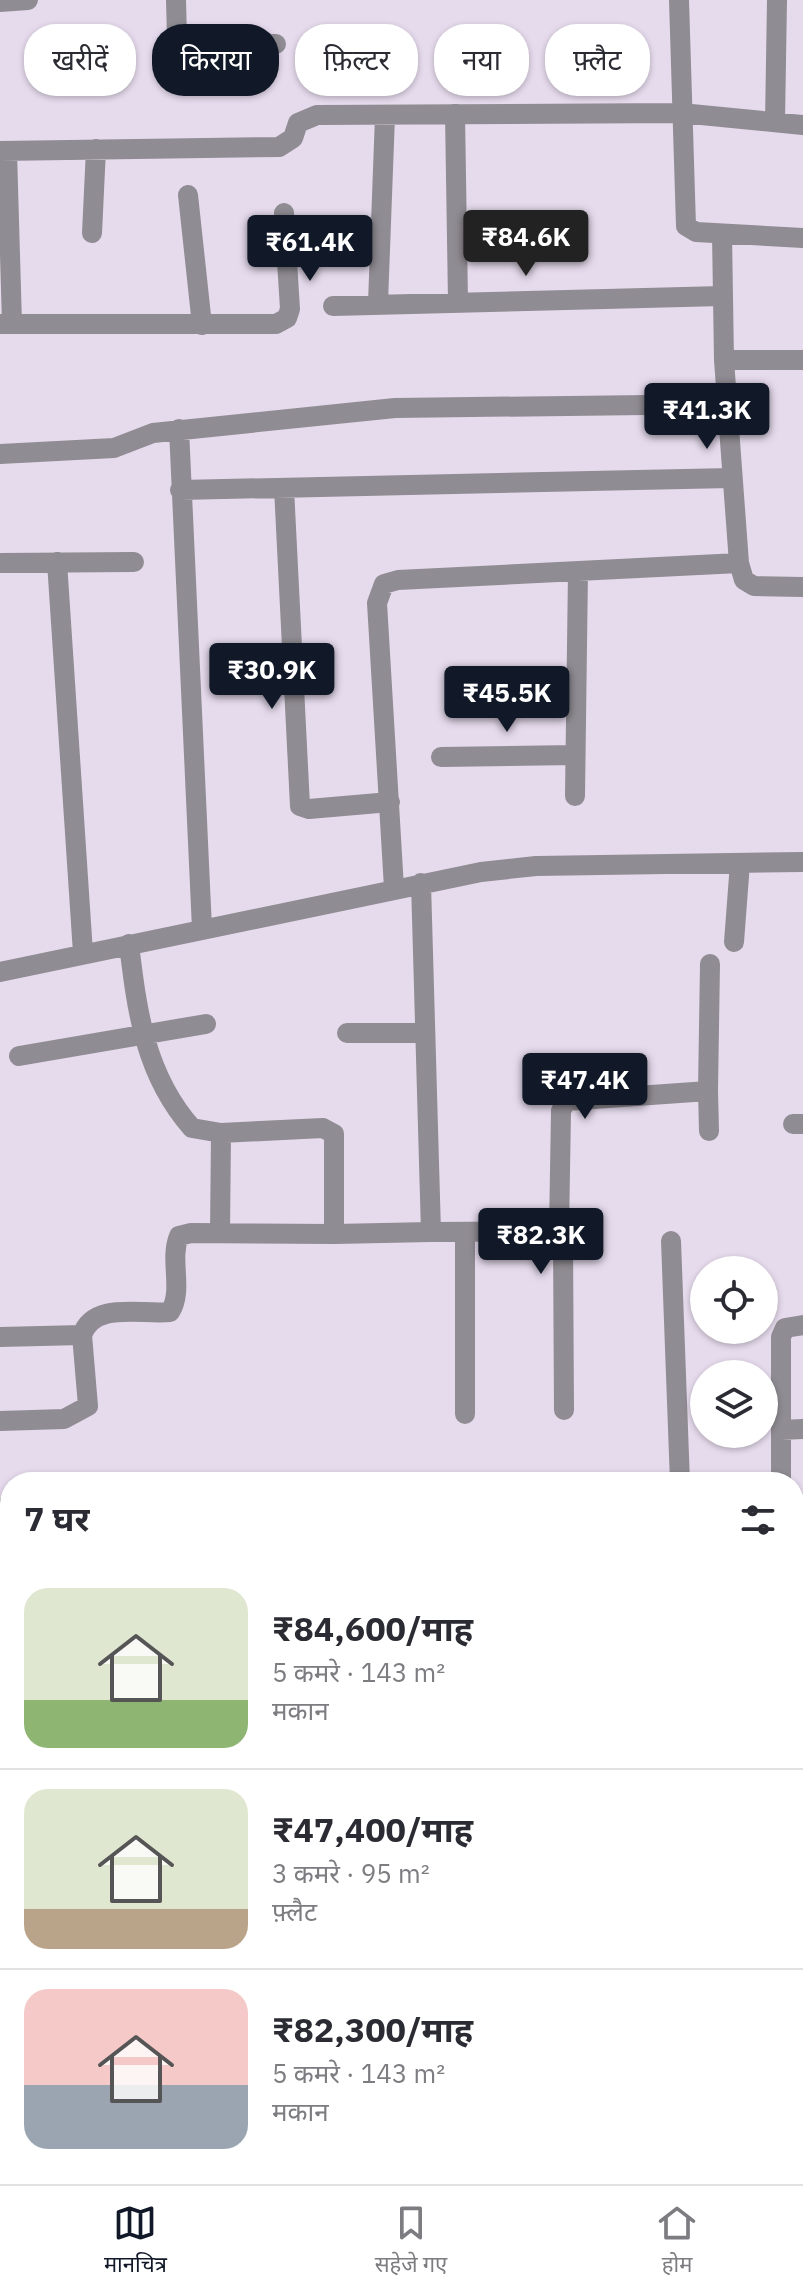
<!DOCTYPE html>
<html lang="hi">
<head>
<meta charset="utf-8">
<style>
	:root { --surface:#fff; --page:#f2f2f3; --text:#2b2b33; --muted:#7c7c81; --line:#e1e1e2; --accent:#111827 }
	body { margin:0; font-family:"IBM Plex Sans","Noto Sans Devanagari",sans-serif; background:var(--page); color:var(--text); height:100vh; display:flex; flex-direction:column; font-size:30px; white-space:nowrap }
	* { box-sizing:border-box; margin:0 }
	p { font-size:26px; color:var(--muted) }
	.icon { flex:none; width:44px; height:44px; fill:none; stroke:currentColor; stroke-width:2; stroke-linecap:round; stroke-linejoin:round }
	.map { position:relative; flex:1; overflow:hidden }
	.drawer { position:absolute; left:0px; top:1472px; width:804px; height:712px; display:flex; flex-direction:column; background:var(--surface); border-radius:32px 32px 0 0; box-shadow:0 2px 6px #0004 }
	.drawer>* { flex:none }
	.banner { position:absolute; left:24px; top:24px; width:756px; height:72px; display:flex; gap:16px }
	.controls { position:absolute; left:690px; top:1256px; display:grid; gap:16px }
	.controls a { display:grid; place-items:center; width:88px; height:88px; border-radius:50%; background:var(--surface); box-shadow:0 2px 6px #0004; font-size:40px }
	.price { position:absolute; translate:-50% -68px; padding:0 18px; border-radius:8px; background:var(--accent); color:#fff; font-size:26px; line-height:52px; filter:drop-shadow(0 2px 4px #0008) }
	.price::after { content:''; position:absolute; left:50%; top:48px; width:24px; height:18px; margin-left:-12px; background:inherit; clip-path:polygon(0 0,100% 0,50% 100%) }
	.price.active { background:#222; color:#fff }
	ul { padding:0; list-style:none }
	li { display:flex; align-items:center; gap:24px; height:200px; padding:0 24px }
	li+li { border-top:2px solid var(--line) }
	li span { display:grid; place-items:center; flex:none; width:224px; height:160px; border-radius:24px; color:#555 }
	li>.icon { margin-inline-start:auto }
	span .icon { width:96px; height:96px; fill:#fffc; stroke-width:1 }
	li b { font-size:34px }
	h2 { display:flex; justify-content:space-between; align-items:center; height:96px; padding:0 24px; font-size:34px }
	.pill { padding:0 28px; border-radius:32px; background:var(--surface); box-shadow:0 2px 6px #0004; font-size:28px; line-height:72px }
	.pill.active { background:var(--accent); color:#fff }
	.tab-bar { display:flex; justify-content:space-around; align-items:center; height:112px; border-top:2px solid var(--line); background:var(--surface); font-size:22px; color:var(--muted) }
	.tab-bar a { display:grid; justify-items:center; gap:4px }
	.tab-bar .active { color:var(--accent) }
	.map>svg:first-child { display:block }
	.lines { fill:none; stroke-linecap:round; stroke-linejoin:round }
	.path { stroke:#837c88; stroke-width:3; stroke-dasharray:6 6; stroke-linecap:butt }
	.minor { stroke:#908c93; stroke-width:20 }
</style>
</head>
<body>
<div class="map">
<svg width="803" height="2184" viewBox="0 0 803 2184">
	<rect width="100%" height="100%" fill="#e6dbed"/>
	<g class="lines">
		<path class="path" d="M29,2184L36,2174"/>
		<path class="minor" d="M176,0L177,38L184,44H276
			M679,0L686,226L696,232L803,238
			M0,2L28,0
			M455,114L458,301
			M775,122L777,0
			M0,151L279,147L293,138L298,123L317,115L681,113L803,125
			M7,151L12,324
			M188,195L202,325
			M92,233L96,149
			M722,234L724,360L739,563L744,580L754,586L803,587
			M378,303L385,116
			M333,306L722,296
			M0,324H276L287,318L290,309L284,213
			M724,360H803
			M179,429L202,929
			M0,454L114,448L153,433L395,408L727,404
			M284,488L300,806L309,809L390,802
			M180,490L731,478
			M57,562L83,953
			M0,563L134,562
			M441,757L575,755
			M575,796L578,571
			M394,888L377,603L384,584L398,580L739,563
			M734,942L740,863
			M0,972L481,872L536,866L803,862
			M347,1033H425
			M19,1056L206,1024
			M708,1091L709,1131
			M793,1124H803
			M559,1231L561,1111L566,1101L708,1091L710,964
			M431,1232L559,1231L563,1240L564,1410
			M465,1232V1414
			M220,1233L221,1133
			M334,1234L431,1232L421,883
			M671,1241L680,1482
			M0,1337L82,1335
			M0,1421L64,1419L88,1406L82,1335C94,1301 140,1315 170,1312C184,1290 169,1260 179,1236L191,1233L334,1234V1134L323,1128L221,1133L192,1128C145,1075 137,1011 129,944
			M781,1430L803,1429
			M781,1482V1337L785,1328L803,1325
			M0,1508H10
			M0,1601H10
			M0,1709H10
			M794,1985H803
			M605,2174V2184"/>
	</g>
</svg>
<div class="controls">
<a><svg class="icon" aria-label="locate" viewBox="0 0 24 24"><circle cx="12" cy="12" r="6"/><path d="M12 2v4M12 18v4M2 12h4M18 12h4"/></svg></a>
<a><svg class="icon" aria-label="layers" viewBox="0 0 24 24"><path d="M12 4l9 5-9 5-9-5zM3 14l9 5 9-5"/></svg></a>
</div>
<b class="price active" style="left:526px;top:278px">₹84.6K</b>
<b class="price" style="left:310px;top:283px">₹61.4K</b>
<b class="price" style="left:707px;top:451px">₹41.3K</b>
<b class="price" style="left:272px;top:711px">₹30.9K</b>
<b class="price" style="left:507px;top:734px">₹45.5K</b>
<b class="price" style="left:585px;top:1121px">₹47.4K</b>
<b class="price" style="left:541px;top:1276px">₹82.3K</b>
<div class="banner">
<a class="pill">खरीदें</a>
<a class="pill active">किराया</a>
<a class="pill">फ़िल्टर</a>
<a class="pill">नया</a>
<a class="pill">फ़्लैट</a>
</div>
<section class="drawer">
<h2>7 घर<svg class="icon" aria-label="filters" viewBox="0 0 24 24"><path d="M4 7h16M4 17h16"/><circle cx="9" cy="7" r="2"/><circle cx="15" cy="17" r="2"/></svg></h2>
<ul>
<li><span style="background:linear-gradient(#dfe7d0 70%,#8fb573 0)"><svg class="icon" aria-label="home" viewBox="0 0 24 24"><path d="M3 11l9-7 9 7M6 9v11h12V9"/></svg></span><div><b>₹84,600/माह</b><p>5 कमरे · 143 m²</p><p>मकान</p></div></li>
<li><span style="background:linear-gradient(#dfe7d0 75%,#b9a48a 0)"><svg class="icon" aria-label="home" viewBox="0 0 24 24"><path d="M3 11l9-7 9 7M6 9v11h12V9"/></svg></span><div><b>₹47,400/माह</b><p>3 कमरे · 95 m²</p><p>फ़्लैट</p></div></li>
<li><span style="background:linear-gradient(#f6c9c9 60%,#9aa5b1 0)"><svg class="icon" aria-label="home" viewBox="0 0 24 24"><path d="M3 11l9-7 9 7M6 9v11h12V9"/></svg></span><div><b>₹82,300/माह</b><p>5 कमरे · 143 m²</p><p>मकान</p></div></li>
</ul>
</section>
</div>
<nav class="tab-bar">
<a class="active"><svg class="icon" aria-label="map" viewBox="0 0 24 24"><path d="M3 6l6-2 6 2 6-2v14l-6 2-6-2-6 2zM9 4v14M15 6v14"/></svg>मानचित्र</a>
<a><svg class="icon" aria-label="saved" viewBox="0 0 24 24"><path d="M7 4h10v16l-5-4-5 4z"/></svg>सहेजे गए</a>
<a><svg class="icon" aria-label="home" viewBox="0 0 24 24"><path d="M3 11l9-7 9 7M6 9v11h12V9"/></svg>होम</a>
</nav>
</body>
</html>
